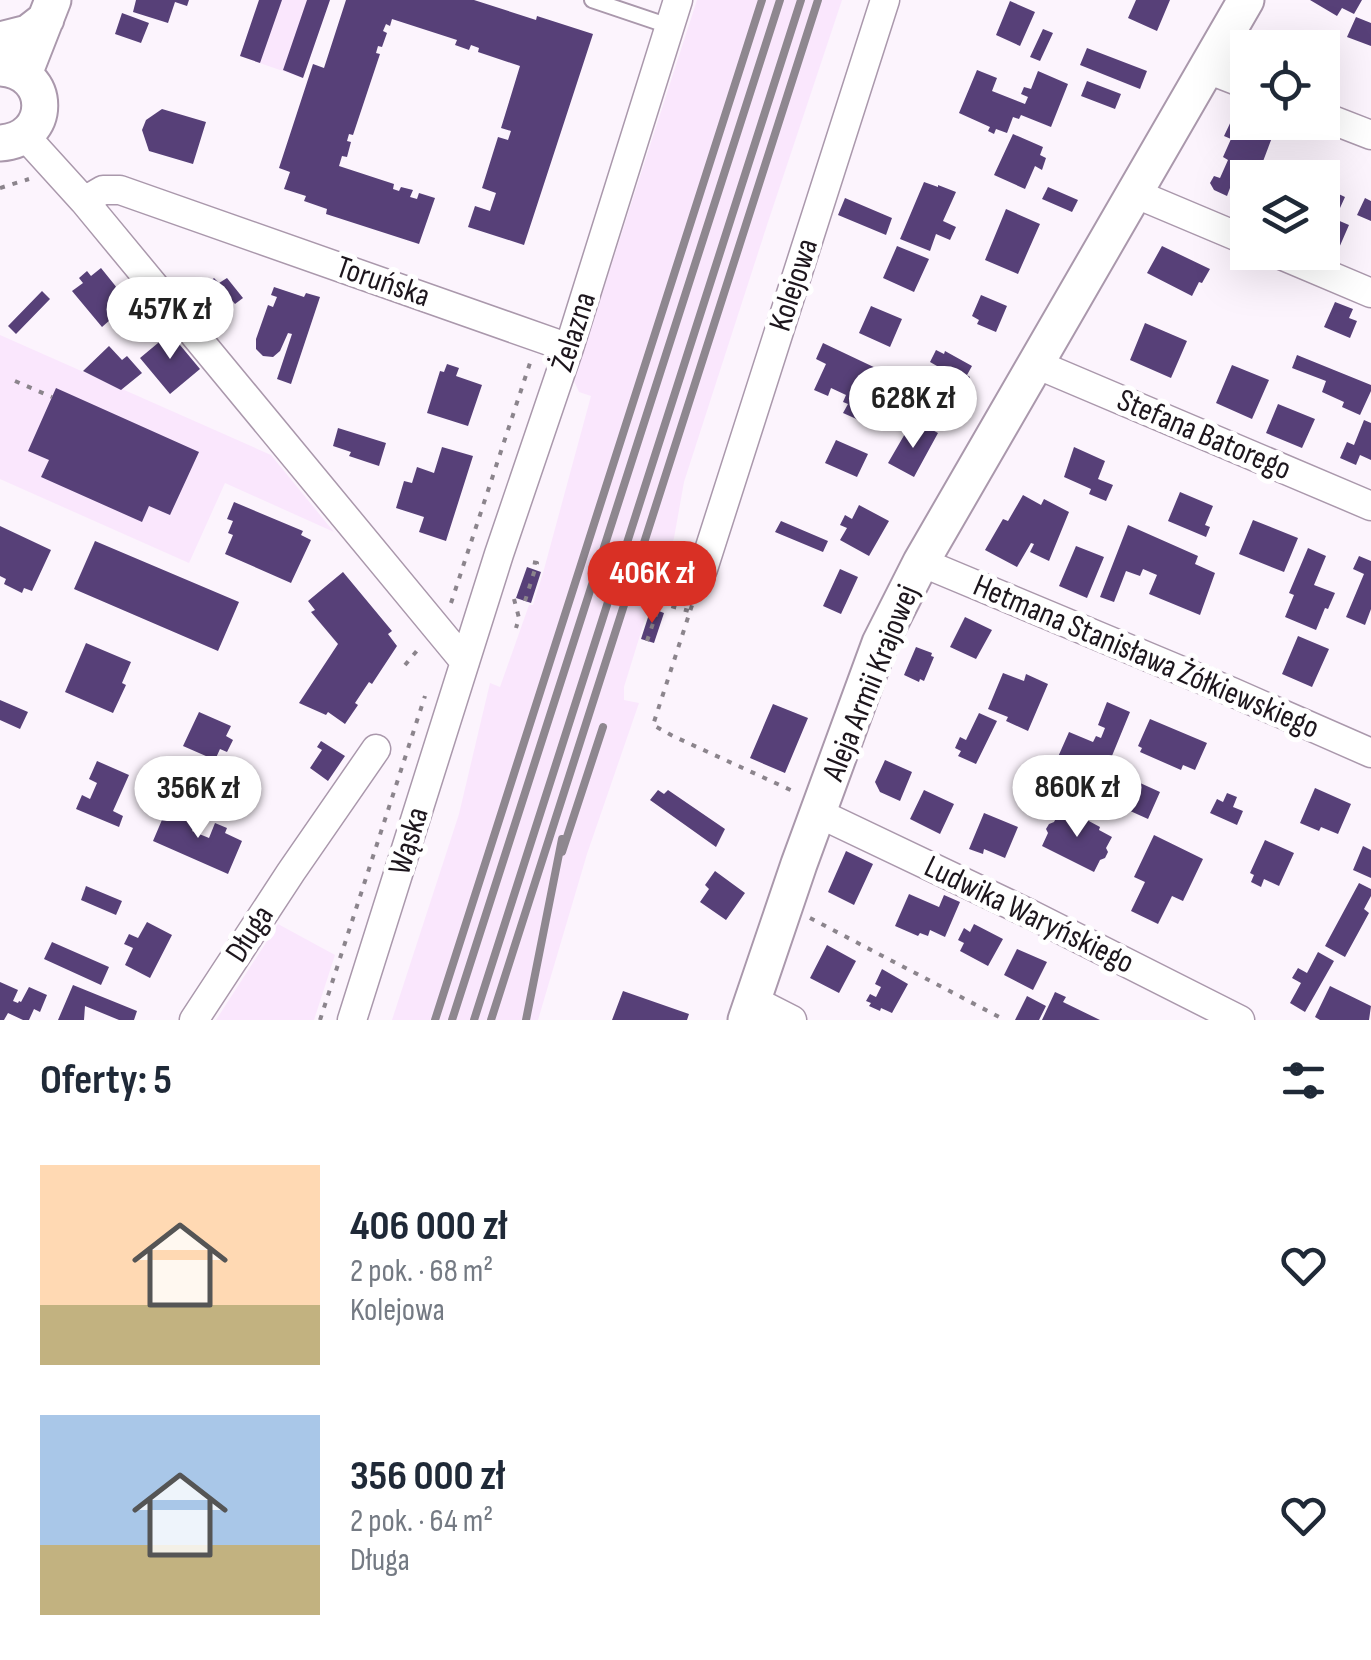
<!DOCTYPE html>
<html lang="pl">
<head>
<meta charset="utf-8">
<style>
	:root { --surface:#fff; --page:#f6f6f7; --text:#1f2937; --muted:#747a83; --accent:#d93025 }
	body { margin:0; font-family:"Sofia Sans Condensed",sans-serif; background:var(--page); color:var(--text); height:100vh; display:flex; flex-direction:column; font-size:38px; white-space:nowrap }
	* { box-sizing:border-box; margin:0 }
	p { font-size:32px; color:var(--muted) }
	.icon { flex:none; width:55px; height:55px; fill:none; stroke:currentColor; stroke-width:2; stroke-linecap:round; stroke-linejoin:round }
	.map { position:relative; height:1020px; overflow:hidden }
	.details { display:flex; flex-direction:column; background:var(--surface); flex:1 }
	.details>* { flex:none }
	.tools { position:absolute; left:1230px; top:30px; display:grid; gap:20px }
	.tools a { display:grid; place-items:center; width:110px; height:110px; border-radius:0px; background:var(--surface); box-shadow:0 10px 40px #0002; font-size:50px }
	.price { position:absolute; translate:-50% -85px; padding:0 22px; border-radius:35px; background:#fff; color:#222; font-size:32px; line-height:65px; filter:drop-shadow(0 2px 5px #0008) }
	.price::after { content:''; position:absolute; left:50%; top:60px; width:30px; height:22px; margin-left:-15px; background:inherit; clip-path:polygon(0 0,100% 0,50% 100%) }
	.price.selected { background:var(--accent); color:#fff }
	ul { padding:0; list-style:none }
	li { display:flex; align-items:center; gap:30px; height:250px; padding:0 40px }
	li span { display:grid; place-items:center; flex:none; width:280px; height:200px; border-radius:0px; color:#555 }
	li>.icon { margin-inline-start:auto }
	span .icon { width:120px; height:120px; fill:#fffc; stroke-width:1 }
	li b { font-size:42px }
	h2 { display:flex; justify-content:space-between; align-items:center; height:120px; padding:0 40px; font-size:42px }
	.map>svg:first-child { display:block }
	.built { fill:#fae7fd }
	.building { fill:#574078 }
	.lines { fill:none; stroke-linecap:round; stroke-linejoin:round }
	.service-casing { stroke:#aa98ac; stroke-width:18 }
	.minor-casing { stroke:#aa98ac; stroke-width:31 }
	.tertiary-casing { stroke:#aa98ac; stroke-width:39 }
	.path { stroke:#8b848c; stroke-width:4; stroke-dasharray:5 8; stroke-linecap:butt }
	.service { stroke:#fff; stroke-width:14 }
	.minor { stroke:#fff; stroke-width:28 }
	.tertiary { stroke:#fff; stroke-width:35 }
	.rail { stroke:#8e878f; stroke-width:8 }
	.labels { text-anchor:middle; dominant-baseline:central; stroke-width:10; stroke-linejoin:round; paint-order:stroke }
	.street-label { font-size:32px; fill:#1d161d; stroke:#fff }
</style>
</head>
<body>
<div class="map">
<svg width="1371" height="1020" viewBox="0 0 1371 1020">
	<rect width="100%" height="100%" fill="#fcf4fd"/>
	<path class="built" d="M259,0H330L303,78L240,56Z
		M697,0H842L768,222L684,482L674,538L649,606L624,687V700L639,703L587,854L538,1020H392L459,814L490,683L500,687L529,605H533L543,573L591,396L579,392L574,381Z
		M0,335L271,455L334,532L225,483L189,563L0,479Z
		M278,924L335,955L314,1020H216Z"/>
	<path class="building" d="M136,0H189L187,6L175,2L168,23L133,12Z
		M259,0H282L260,63L240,56Z
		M307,0H330L303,78L283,70Z
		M346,0H474L536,20L537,16L593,34L524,245L468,227L475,206L490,211L496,193L482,188L498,137L508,140L511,131L501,128L520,66L478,52L479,48L471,45L469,50L455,45L457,40L392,19L390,26L386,24L383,31L387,33L382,47L378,46L376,53L380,54L353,135L349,134L347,141L351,142L347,157L342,156L339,166L394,184L393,189L399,191L401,187L413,190L410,197L417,199L419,193L435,198L419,244L326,214L327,209L304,201L306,196L284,189L290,172L279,168L313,64L324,68Z
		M1136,0H1170L1157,31L1128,18Z
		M1310,0H1362L1354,14L1342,8L1337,16Z
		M1010,1L1035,12L1020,46L996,35Z
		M122,13L149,23L141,43L115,34Z
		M1356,17L1371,23V46L1347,37Z
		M1043,29L1053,33L1040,61L1030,57Z
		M1271,33L1276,35L1299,48H1263Z
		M1087,48L1147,71L1140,89L1080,65Z
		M977,70L997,78L992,91L1025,104L1028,97L1021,94L1024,87L1031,89L1038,71L1068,84L1051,127L1021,115L1019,119L1013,117L1007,133L996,129L994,134L988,131L990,127L959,113Z
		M1087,81L1121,94L1115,109L1081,96Z
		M1242,98L1248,100V122H1265L1276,127L1259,172L1263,174L1262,178H1248V196L1230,188L1227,196L1214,190L1210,183L1214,176L1220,178L1228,160L1223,157L1231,139L1224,136Z
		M162,109L206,122L193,164L149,151L142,130L146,120Z
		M1013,134L1043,147L1040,155L1046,158L1042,170L1035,166L1025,189L994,175Z
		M924,182L938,187V185L956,192L943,221L956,227L950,240L936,234L930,251L900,239Z
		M1048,187L1078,200L1072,212L1042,199Z
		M1326,188L1345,197L1335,219L1349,225L1339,248L1323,241L1328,230L1322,228V192L1324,193Z
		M845,198L892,218L886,235L838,215Z
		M1365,198L1371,201V221L1357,215Z
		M1006,209L1040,224L1018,274L985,260Z
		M897,246L929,259L914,292L883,278Z
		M1162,246L1210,269L1202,283L1199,282L1192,296L1147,273Z
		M101,268L130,304L125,308L131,315L116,327L110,320L102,327L72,291L83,283L79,278L87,271L91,276Z
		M214,278L219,283L227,278L243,298L235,304L230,298L211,313L199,299L208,292L204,287Z
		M274,287L304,297L306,293L320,297L291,384L277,379L292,334L288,333L280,351L273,357L263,356L256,349V339L268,305L273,307L277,297L271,295Z
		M42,291L50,299L16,334L8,326Z
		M981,295L1007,306L996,332L977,324L979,320L972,316Z
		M1335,302L1353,309L1349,318L1357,321L1350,338L1324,327Z
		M871,306L902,319L890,347L859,333Z
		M1145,323L1187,341L1171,378L1130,360Z
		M165,327L200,369L170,394L140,358L164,338L159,332Z
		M823,343L880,370L865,403L868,404L861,421L843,413L848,404L843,402L846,395L831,388L828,396L814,390L826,364L816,359Z
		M109,346L122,360L127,356L142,373L121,390L83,371Z
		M936,350L944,354L945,351L972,366L967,375L970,377L958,398L929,382L937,366L930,362Z
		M1297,355L1371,385V391L1360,415L1342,407L1344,402L1322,392L1326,381L1292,368Z
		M447,364L459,368L456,376L482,385L468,426L427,413L440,371L444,372Z
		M1232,365L1269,380L1252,419L1216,403Z
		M886,374L912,387L906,399L880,386Z
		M56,388L199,452L170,515L149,506L142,522L41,477L49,460L28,451Z
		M1278,404L1315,419L1302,448L1266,433Z
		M1364,420L1371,423V460L1360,455L1356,465L1340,458L1347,442L1354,445Z
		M925,426L938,433L914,477L888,463L906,432L918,438Z
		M338,428L386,443L379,466L349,456L351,452L333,446Z
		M836,440L868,454L857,477L825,463Z
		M442,447L473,456L446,541L419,532L424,517L396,508L404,481L412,483L417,467L434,473Z
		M1074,447L1105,461L1098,479L1113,485L1106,501L1089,494L1091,489L1064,477Z
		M1180,492L1213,506L1205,525L1210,527L1206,537L1168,521Z
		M1023,495L1041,505L1044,499L1069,512L1049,561L1030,552L1034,544L1031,543L1017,567L985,550L1003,519L1008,521Z
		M234,502L303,531L301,535L311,540L291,583L225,554L233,535L228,533L233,521L227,519Z
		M859,505L889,521L869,556L840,540L847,528L840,525L845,515L852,519Z
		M1253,520L1298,538L1284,572L1239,554Z
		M781,521L828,541L823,552L775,532Z
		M1128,525L1198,556L1195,564L1215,573L1200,615L1149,594L1157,575L1143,569L1140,576L1126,571L1114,602L1100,597Z
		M0,526L51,550L32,591L24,588L22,593L4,584L6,579L0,576Z
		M95,541L239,602L218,651L74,589Z
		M1076,546L1104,557L1087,598L1059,586Z
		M1308,548L1326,556L1314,585L1335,593L1328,609L1325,608L1316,630L1285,617L1294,595L1289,593Z
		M1359,556L1371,561V609L1365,625L1346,617L1364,574L1353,569Z
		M527,567L541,572L531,603L516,598Z
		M840,569L858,577L841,614L823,606Z
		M343,572L392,631L388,634L397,646L372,684L369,682L355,703L358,705L345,724L328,712L326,715L299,703L338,644L311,612L315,610L308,601Z
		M651,608L664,613L654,643L641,639Z
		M965,617L992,630L976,659L950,647Z
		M1298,636L1329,649L1312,687L1282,674Z
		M86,643L131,662L122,683L126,685L113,713L65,692Z
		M916,647L932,653L931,656L934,657L924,681L920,679L919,682L904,675Z
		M1003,673L1024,681L1026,674L1048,684L1028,731L1006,721L1008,717L988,709Z
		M0,700L28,712L20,729L0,720Z
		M1107,702L1130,712L1107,768L1160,792L1148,819L1128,810L1131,803L1073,777L1070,783L1050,775L1069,732L1093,742L1096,736L1101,738L1105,728L1098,725Z
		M773,704L808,718L785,773L750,758Z
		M199,712L231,726L226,736L233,740L227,752L220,749L215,760L183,746Z
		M979,713L997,721L976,764L958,756L961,751L955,748L960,737L966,740Z
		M1150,719L1207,743L1195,770L1183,765L1181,770L1140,752L1142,748L1138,746Z
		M321,741L345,756L328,781L310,768L322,750L317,747Z
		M885,760L912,772L900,801L880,792L875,782Z
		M97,761L129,775L113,811L123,816L119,827L76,809L82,795L90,799L97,783L89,779Z
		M1315,788L1351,804L1338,834L1321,827L1319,831L1300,823Z
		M658,790L664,794L668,790L725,829L716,847L650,800Z
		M924,790L954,804L940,834L910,819Z
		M1227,793L1237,797L1233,807L1243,811L1237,825L1210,813L1217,799L1223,802Z
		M167,808L185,816L187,811L199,816L192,831L209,838L215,823L227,828L225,833L242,841L228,874L153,841Z
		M1060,810L1071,816L1073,813L1087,820L1100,827L1099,830L1112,837L1106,848L1108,852L1105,858L1100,860L1094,872L1042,846L1048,833L1046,829L1049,824L1054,822Z
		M984,813L1018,827L1005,858L984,849L983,854L969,849Z
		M1154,835L1203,859L1183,901L1172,896L1158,924L1131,911L1145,882L1134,877Z
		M1265,840L1294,853L1279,886L1264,879L1261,887L1251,882L1254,875L1250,873Z
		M1363,846L1371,850V878L1353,870Z
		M846,851L873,864L854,905L828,892Z
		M715,871L745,893L726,920L700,902L709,889L705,885Z
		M1359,883L1371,889V896L1364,909L1369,913L1345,957L1325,946Z
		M86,886L122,901L116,915L81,900Z
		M909,894L939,907L944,895L960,902L945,937L930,930L928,936L920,933L918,936L895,926Z
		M147,922L172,935L150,978L125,965L133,948L124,944L129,934L138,938Z
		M974,924L1003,939L988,966L960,951L964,943L958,940L964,928L970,932Z
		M52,942L109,967L101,985L44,959Z
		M827,945L856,961L839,993L810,978Z
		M1017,949L1047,962L1033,990L1004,975Z
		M1318,952L1334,961L1305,1012L1290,1003L1301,983L1292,978L1298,968L1307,973Z
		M882,969L908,984L892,1013L881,1008L880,1011L869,1006L871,1003L866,1001L870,994L876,997L881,987L875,984Z
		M0,982L18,990L13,1001L18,1003L19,1001L21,1002L29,987L47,995L40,1012L34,1009L29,1020H23L8,1013L4,1020H0Z
		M73,985L137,1011L134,1020H119L85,1006L84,1020H58Z
		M1330,986L1371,1006L1369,1020H1320L1315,1017Z
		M623,991L689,1014L687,1020H612Z
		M1055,992L1066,997L1063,1002L1100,1020H1042Z
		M1027,996L1046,1006L1039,1020H1015Z"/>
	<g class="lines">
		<defs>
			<path id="service" d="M592,0L669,26"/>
			<path id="minor" d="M1207,69L1248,85
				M1322,116L1371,135
				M25,136L84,201L465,662
				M1134,193L1248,241
				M84,201L103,190H120L569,348
				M1274,252L1371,293
				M1036,364L1371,506
				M921,562L1232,692L1371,753
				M703,569L885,0
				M818,813L1030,914L1240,1020
				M753,1000L792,1020
				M194,1020L291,872L376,749
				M352,1020L499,554L569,348L678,0"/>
			<path id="tertiary" d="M0,40L28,33L46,19
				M0,68C53,71 53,140 0,143
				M24,74L53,0
				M746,1020L799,864L880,643L921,562L1246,0"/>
		</defs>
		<use href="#service" class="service-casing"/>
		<use href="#minor" class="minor-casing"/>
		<use href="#tertiary" class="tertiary-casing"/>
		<path class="path" d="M0,188L29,179
			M15,381L52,397
			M696,593L653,725L673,736L795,792
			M514,599L519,618L516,628
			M525,601L537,563L526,561
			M451,603L531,360
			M647,641L660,603L689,611
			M405,665L420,647
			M810,918L1005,1020
			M320,1020L425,696"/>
		<use href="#service" class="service"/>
		<use href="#minor" class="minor"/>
		<use href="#tertiary" class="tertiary"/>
		<path class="rail" d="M562,852L603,727
			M435,1020L762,0
			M452,1020L780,0
			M474,1020L801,0
			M491,1020L818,0
			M526,1020L562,839"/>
	</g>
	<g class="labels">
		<g class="street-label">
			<text transform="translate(383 282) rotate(19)">Toruńska</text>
			<text transform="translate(794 285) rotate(-72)">Kolejowa</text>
			<text transform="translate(574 332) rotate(-72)">Żelazna</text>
			<text transform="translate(1204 435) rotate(23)">Stefana Batorego</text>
			<text transform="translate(1146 657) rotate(23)">Hetmana Stanisława Żółkiewskiego</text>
			<text transform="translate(871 683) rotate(-68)">Aleja Armii Krajowej</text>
			<text transform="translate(409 841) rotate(-73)">Wąska</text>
			<text transform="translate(1029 915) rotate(26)">Ludwika Waryńskiego</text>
			<text transform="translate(250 934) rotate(-57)">Długa</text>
		</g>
	</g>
</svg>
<div class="tools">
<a><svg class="icon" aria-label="locate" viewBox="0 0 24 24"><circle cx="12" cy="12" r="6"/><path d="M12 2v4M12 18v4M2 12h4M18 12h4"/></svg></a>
<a><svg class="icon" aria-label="layers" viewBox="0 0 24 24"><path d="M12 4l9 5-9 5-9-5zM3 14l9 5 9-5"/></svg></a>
</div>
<b class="price" style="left:170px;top:362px">457K zł</b>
<b class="price" style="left:913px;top:451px">628K zł</b>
<b class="price selected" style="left:652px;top:626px">406K zł</b>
<b class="price" style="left:1077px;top:840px">860K zł</b>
<b class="price" style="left:198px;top:841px">356K zł</b>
</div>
<section class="details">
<h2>Oferty: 5<svg class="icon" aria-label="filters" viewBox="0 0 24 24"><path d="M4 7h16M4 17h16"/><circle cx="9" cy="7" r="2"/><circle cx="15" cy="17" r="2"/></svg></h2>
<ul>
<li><span style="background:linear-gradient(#ffd9b3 70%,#c2b280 0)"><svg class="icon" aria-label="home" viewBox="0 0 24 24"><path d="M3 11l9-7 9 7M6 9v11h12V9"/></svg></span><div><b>406 000 zł</b><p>2 pok. · 68 m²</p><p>Kolejowa</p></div><svg class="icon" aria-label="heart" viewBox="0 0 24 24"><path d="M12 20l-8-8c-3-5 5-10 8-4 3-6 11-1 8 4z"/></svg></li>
<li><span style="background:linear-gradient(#a9c7e8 65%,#c2b280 0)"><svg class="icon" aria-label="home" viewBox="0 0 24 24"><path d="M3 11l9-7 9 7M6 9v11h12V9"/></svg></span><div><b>356 000 zł</b><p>2 pok. · 64 m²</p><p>Długa</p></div><svg class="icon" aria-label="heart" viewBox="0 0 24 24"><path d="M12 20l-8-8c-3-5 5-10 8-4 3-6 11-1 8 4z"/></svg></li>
</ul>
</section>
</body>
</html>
